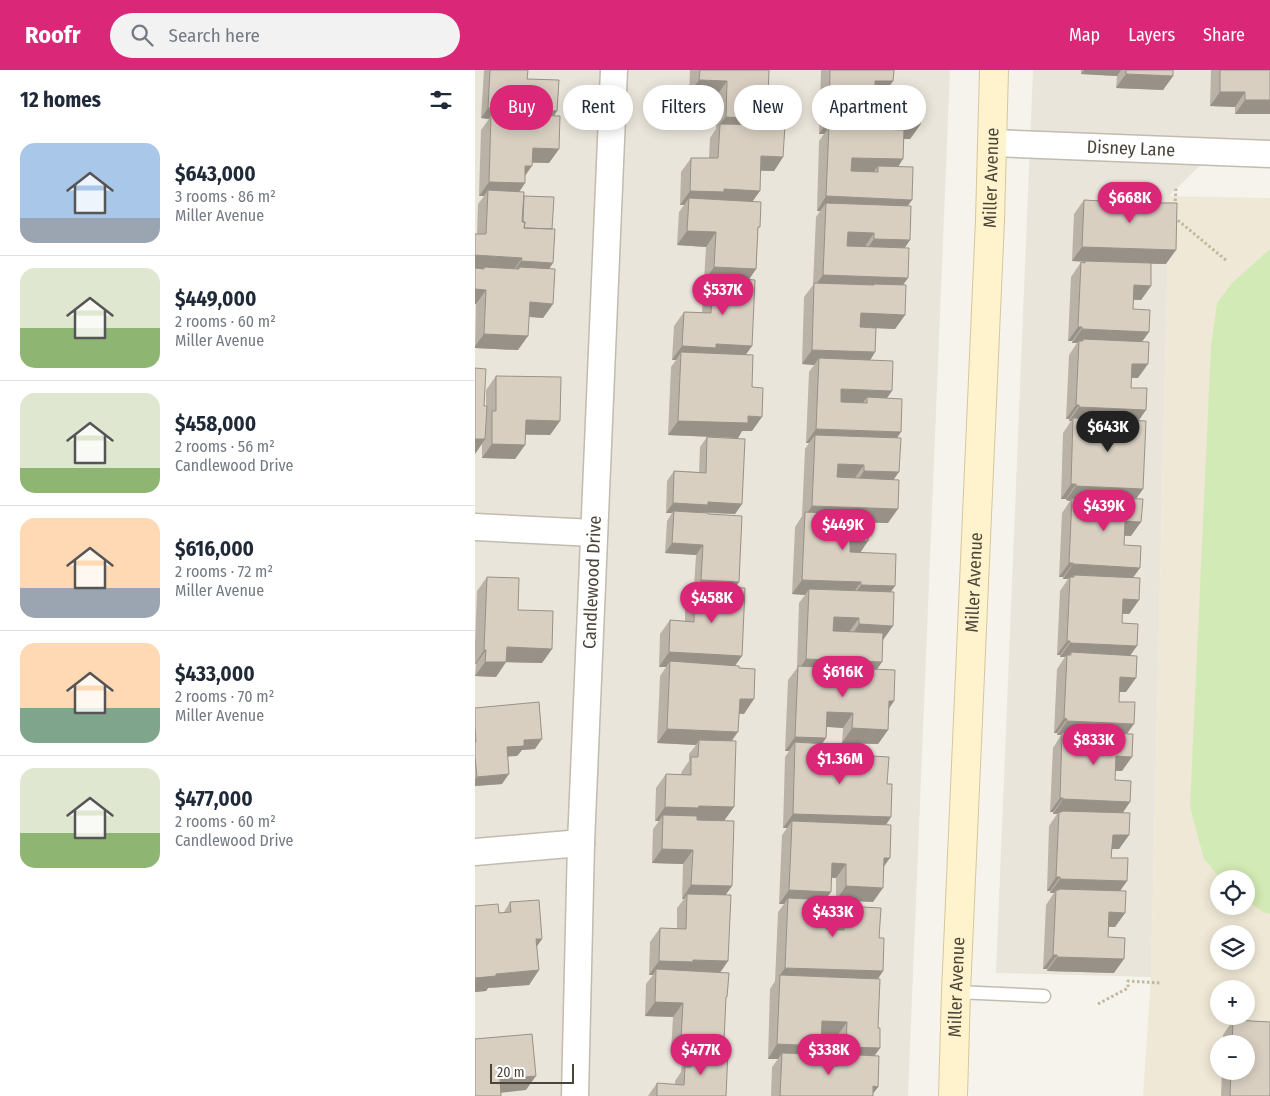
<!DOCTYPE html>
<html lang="en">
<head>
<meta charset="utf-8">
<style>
	:root { --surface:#fff; --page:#f2f2f3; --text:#1f2937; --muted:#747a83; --line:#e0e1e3; --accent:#db2777 }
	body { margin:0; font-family:"Fira Sans Condensed",sans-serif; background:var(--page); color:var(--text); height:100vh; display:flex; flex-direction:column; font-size:19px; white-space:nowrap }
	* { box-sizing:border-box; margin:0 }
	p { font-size:16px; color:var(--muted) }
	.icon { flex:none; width:28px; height:28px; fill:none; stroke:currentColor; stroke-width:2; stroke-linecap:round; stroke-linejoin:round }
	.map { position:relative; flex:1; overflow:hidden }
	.details { display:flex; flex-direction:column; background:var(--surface); width:475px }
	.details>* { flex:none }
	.guide { position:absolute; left:15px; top:15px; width:475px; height:45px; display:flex; gap:10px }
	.tools { position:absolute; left:735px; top:800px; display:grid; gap:10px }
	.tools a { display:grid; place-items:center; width:45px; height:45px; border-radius:50%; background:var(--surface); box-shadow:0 2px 12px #0003; font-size:25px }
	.scale { position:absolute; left:15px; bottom:12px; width:84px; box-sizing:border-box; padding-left:5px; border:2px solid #4b4439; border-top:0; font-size:14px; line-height:18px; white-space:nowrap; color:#4b4439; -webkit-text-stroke:4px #fff; paint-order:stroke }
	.price { position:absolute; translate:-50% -42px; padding:0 11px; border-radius:18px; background:var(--accent); color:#fff; font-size:16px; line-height:32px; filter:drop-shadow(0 1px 2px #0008) }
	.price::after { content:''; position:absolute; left:50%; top:30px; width:15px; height:11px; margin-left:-8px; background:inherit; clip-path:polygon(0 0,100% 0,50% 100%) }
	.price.current { background:#222; color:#fff }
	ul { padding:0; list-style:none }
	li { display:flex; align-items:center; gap:15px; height:125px; padding:0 20px }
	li+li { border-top:1px solid var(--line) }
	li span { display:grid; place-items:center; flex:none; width:140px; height:100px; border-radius:15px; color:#555 }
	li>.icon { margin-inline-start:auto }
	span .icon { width:60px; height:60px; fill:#fffc; stroke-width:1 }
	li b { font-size:21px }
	h2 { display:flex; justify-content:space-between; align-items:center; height:60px; padding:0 20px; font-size:21px }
	.tag { padding:0 18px; border-radius:22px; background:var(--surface); box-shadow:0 2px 12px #0003; font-size:18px; line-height:45px }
	.tag.current { background:var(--accent); color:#fff }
	header { display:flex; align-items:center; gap:30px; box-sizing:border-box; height:70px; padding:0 25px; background:var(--accent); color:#fff }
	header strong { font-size:24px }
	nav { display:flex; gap:28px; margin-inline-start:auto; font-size:18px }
	.search { width:350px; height:45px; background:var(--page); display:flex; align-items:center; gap:12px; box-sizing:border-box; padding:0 18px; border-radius:28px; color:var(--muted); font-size:19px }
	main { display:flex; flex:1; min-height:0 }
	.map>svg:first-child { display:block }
	.residential { fill:#eae5da }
	.education { fill:#efe8d6; fill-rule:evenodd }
	.green { fill:#d2eab5 }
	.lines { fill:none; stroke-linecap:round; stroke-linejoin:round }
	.service-casing { stroke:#c2bbae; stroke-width:15 }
	.minor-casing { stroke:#c2bbae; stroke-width:29 }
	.secondary-casing { stroke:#d6c79b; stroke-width:30 }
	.path { stroke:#c4b79f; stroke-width:3; stroke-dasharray:2.5 2.5; stroke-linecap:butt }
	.service { stroke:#fff; stroke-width:12 }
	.minor { stroke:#fff; stroke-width:26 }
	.secondary { stroke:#fff3cd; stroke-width:28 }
	.wall { fill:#bab2a6; fill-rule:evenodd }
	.shaded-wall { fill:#979187 }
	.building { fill:#d8cfc1; stroke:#979187 }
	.labels { text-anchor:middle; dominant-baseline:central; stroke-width:4; stroke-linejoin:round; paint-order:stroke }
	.street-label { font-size:18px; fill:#4b4439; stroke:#fff }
</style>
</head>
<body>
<header>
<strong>Roofr</strong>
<div class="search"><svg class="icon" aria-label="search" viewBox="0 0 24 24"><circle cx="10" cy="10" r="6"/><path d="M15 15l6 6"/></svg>Search here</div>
<nav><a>Map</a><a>Layers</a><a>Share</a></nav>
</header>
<main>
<section class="details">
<h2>12 homes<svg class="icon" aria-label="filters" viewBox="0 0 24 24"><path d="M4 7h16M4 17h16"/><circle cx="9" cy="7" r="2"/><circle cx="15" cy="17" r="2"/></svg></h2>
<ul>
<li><span style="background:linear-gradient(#a9c7e8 75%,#9aa5b1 0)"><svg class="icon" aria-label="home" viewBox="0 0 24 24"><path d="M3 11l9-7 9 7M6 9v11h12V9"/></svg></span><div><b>$643,000</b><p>3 rooms · 86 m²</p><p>Miller Avenue</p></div></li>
<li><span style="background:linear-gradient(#dfe7d0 60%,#8fb573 0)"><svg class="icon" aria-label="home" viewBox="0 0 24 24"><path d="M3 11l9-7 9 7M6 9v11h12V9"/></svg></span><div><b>$449,000</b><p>2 rooms · 60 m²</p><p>Miller Avenue</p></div></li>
<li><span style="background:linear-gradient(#dfe7d0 75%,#8fb573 0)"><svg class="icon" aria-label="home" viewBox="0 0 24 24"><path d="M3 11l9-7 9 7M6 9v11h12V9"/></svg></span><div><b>$458,000</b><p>2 rooms · 56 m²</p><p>Candlewood Drive</p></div></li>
<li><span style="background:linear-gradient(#ffd9b3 70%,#9aa5b1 0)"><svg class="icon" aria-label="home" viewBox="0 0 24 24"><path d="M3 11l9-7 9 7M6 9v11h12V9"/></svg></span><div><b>$616,000</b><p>2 rooms · 72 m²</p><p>Miller Avenue</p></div></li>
<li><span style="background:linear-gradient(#ffd9b3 65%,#7fa58c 0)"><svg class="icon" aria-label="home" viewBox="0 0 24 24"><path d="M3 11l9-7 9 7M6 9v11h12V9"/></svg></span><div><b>$433,000</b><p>2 rooms · 70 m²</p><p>Miller Avenue</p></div></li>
<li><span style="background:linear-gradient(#dfe7d0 65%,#8fb573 0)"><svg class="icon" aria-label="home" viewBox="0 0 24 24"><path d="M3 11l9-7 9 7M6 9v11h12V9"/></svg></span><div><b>$477,000</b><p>2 rooms · 60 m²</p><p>Candlewood Drive</p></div></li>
</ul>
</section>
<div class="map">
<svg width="795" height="1026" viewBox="0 0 795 1026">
	<rect width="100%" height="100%" fill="#f6f3ec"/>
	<path class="residential" d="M0,0H475L433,1026H0Z
		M558,0H795V72L750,71L694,126L676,907L521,903Z"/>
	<path class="education" d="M694,126L795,128V1026H668L676,907ZM744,809H771V836H744ZM744,864H771V891H744ZM744,919H771V946H744ZM744,974H771V1001H744Z"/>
	<path class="green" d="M795,179V844L788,842L771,830V809H746L729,789L715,737L736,277L742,233L757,213Z"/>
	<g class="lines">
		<defs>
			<path id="service" d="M481,922L569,926"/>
			<g id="minor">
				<path id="s1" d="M517,73L795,84"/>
				<path d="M0,457L119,463"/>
				<path d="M0,782L106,773"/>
				<path id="s2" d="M100,1026L106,773L139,0"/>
			</g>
			<g id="secondary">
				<path id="s3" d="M478,1026L481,922L515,150L519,0"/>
			</g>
		</defs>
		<use href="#service" class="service-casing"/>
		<use href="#minor" class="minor-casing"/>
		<use href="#secondary" class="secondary-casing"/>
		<path class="path" d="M700,136L701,116
			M699,147L752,191
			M623,934L653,918V911L685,913"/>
		<use href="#service" class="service"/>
		<use href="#minor" class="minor"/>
		<use href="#secondary" class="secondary"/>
	</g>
	<path class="wall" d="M9,0H53L52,9L82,41L79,46L84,79L74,93H57L50,106V113L44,122L48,127L74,199L78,234L68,248L54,247L43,280L0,278L1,234H0V164H2L3,134L9,126H4L6,60L14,49L6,48Z
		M215,0H294L288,54L308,87L299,101H285L277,132L283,160L281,199L274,209L277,276L270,285L277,317V361H267L263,368L193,365L196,297L201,290H197L199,256L209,242L227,243L228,222L235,212L229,211L231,177L202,175L204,142L209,135H205L206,102L216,88H234L235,68L241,59L242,25L214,24Z
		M346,0H419L418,11L410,23L445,55L435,69H429L428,89L423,97L433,136L435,170L429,178L428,215L430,245L420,259L401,258L400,282L395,290L412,328L422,368L419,410L413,453H394L386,482L420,516L415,522L402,599L419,631L414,639L413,660L403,674L367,673L368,658L352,657L351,668L347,674L351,699H367L377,685L412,714L416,747L411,755L409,797L398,832L361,830V808H356L350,830L351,859H359V850L369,836L404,868L408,901L403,909V958L405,978L400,985L403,1017L398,1024V1026H296L297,997L303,989H293L295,919L300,911L303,842L309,834H304L307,765L312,758H308L310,687L314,681H310L313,610L322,598L324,533L330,525L317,524L320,457L327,446L330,379L334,373H331L334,302L339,295L327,294L329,227L338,215L341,147L345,141H342L344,71L349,64H344ZM346,966H362L361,987L355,996L341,995L340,984Z
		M606,0H698V6L688,20L641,18L642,6L606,4Z
		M736,0H795V44H760V37L735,36Z
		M639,125L672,130L691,194H676V216L666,230H659L658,239L667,272L663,308H656V318L671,340L664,350L668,419L661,429L656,466H649V475L664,530L654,544H647V553L656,585L651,622H644V632L652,664L647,701H640V710L655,732L648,743L654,765L644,779H637L636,788L652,811L645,821L650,843L640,857H634L633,867L639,903L572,901V899H568L571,835L579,823H575V821H572L574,756L582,744H578V742H575L578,678L586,665H582V663H579L582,599L590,587H585V585H582L585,521L593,509H588V507H584L587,443L595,431L591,430V429H586L588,363L596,351H594V349H591L594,285L602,273H597V271H593L596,207L606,192L609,193L610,192L597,191L599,144L609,130L625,131L626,129H637Z
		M21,306L85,351L75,365H51L50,375L40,389L7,388V374L0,384L9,336H11V320Z
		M232,367L267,434L260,444L227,443L233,444L264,512L260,517V595L269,644L264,643L257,671L250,750L257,816L250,825L253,891L245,903L250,930L242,980L251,1026L200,1014V1011L206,1002L207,994L213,984L196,983L198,947L170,946L171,914L178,905H174L175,872L185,858H202V838L209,829H207L208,794L177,793L178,759L184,751H180L181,718L191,704H206L207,701L214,691V684L221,675L182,673L185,606L191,597H184L185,564L195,550L210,551V530L219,517L221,485L190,483L192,451L197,443H191L192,411L199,401L224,402L225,377Z
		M12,507L43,540L77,579L67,593L31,592L21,607L0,606L1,594H0V573L2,521Z
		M0,638L60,679L47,680L42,686H32L27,714L0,716Z
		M35,832L67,869L62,876L64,900L54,915L13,918L11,921L0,922V836L24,843L29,842Z
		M758,950L795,952V1026H746L747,1001H771V974H748V965Z
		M182,1013V1026H173Z"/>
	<path class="shaded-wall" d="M609,0H646L642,6L606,4Z
		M651,4L698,6L688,20L641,18Z
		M224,10L252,11L242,25L214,24Z
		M400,11H418L408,25H391Z
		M745,22H770L760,37L735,36Z
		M770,30H795V44H760Z
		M13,38L82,41L75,51L53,47V45L50,50L16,45L14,49L6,48Z
		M251,47L292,49L282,63L244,55Z
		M354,50L412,52L402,66L354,57L349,64H344Z
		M412,54L445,55L435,69H402Z
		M58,78L84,79L74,93L48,92Z
		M286,86L308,87L299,101L276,100Z
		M377,88L428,89L418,104L403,102V96L398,103L367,102Z
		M50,96H57L47,110Z
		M14,112L50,113L40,128L13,120L9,126H4Z
		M249,119L285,121L275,135L214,128L209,135H205L215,121Z
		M351,126L437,130L427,144L351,133L345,141H342Z
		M212,161L241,162L231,177L202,175Z
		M373,162L399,163L389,178L363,177Z
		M399,169L435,170L425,185L389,183Z
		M607,177L701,180L691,194L597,191Z
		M0,185L47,188L37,202L9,199V197L7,200H0Z
		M46,191L78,193L69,207L44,199V197L38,205H36Z
		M239,197L281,199L271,214L238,207L235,212L229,211Z
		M348,205L433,208L423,222L399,215V214L394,221L339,217Z
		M659,215L676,216L666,230L649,229Z
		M0,219L11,220L1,234H0Z
		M55,232L78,234L68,248L45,246Z
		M386,243L430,245L420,259L376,257Z
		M603,257H607L597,271H593Z
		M607,259L674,262L664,276L608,271V269L605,273L604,271L602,273H597Z
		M9,264L53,266L43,280L0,278V276Z
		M241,274L277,276L267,290L206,282L201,290H197L207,276Z
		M337,280L400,282L391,297L344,288L339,295L327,294Z
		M657,294H673L663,308H647Z
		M366,319L417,321L407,335L392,333V327L387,334L356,333Z
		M601,335H604L594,349H591Z
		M604,337L671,340L661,354L598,348L596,351H594Z
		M273,346L287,347L277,361H267L263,368L193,365L203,351Z
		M51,350L85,351L75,365L41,364Z
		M341,359L426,362L416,377L340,365L334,373H331Z
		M0,369H10L0,384Z
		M17,374L50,375L40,389L7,388Z
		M363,394L389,395L379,409L353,408Z
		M389,401L424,402L414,416L379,415Z
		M596,414H601L591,429H586Z
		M601,416L668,419L658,433L601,429V427L598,431L597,428L595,431L591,430Z
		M233,432L267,434L260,444L227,442L226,444L199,441L197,443H191L198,433Z
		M337,436L423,439L413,453L330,450V446Z
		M650,451L666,452L656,466L640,465Z
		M375,471H393L383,486L365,485Z
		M197,473L228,475L221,485L190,483Z
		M594,493H598L588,507H584Z
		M598,494L665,498L655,512L599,507V505L596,509L595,507L593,509H588Z
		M226,510L264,512L257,522L219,520Z
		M327,510L386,512L376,526L334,519L330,525L317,524Z
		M386,515L420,516L410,530L376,529Z
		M648,529L664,530L654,544L638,543Z
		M359,547L384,548L374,562L349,561Z
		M384,554L418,556L408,570L374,569Z
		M592,571H595L585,585H582Z
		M595,573L662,576L652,590L596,585V582L592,587V585L590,587H585Z
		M32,577L77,579L67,593L22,592Z
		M9,580H11L1,594H0Z
		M194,582L267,586L257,600L195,591L191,597H184Z
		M331,589L407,592L397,607L322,602Z
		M10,592H31L21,607L0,606Z
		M645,607L661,608L651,622H635Z
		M265,629H279L269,644L255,643Z
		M414,631H419L409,645Z
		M352,642L378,643L368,658L342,656Z
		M589,648L592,649L582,663H579Z
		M592,651L659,654L649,668L592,662L589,665L587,663L586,665H582Z
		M377,658L413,660L403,674L367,673Z
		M192,659L263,662L253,676L224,670L221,675L182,673Z
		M320,667L351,668L341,682L320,672L314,681H310Z
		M67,669L60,679L47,680L42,686L25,687L32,677L49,670Z
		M641,686L657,687L647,701L631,700Z
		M34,704L27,714L0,716V709L2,707Z
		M585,728H588L578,742H575Z
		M588,729L655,732L645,746L587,742V741L585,744L584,742L582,744H578Z
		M224,736L259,737L249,751L213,752L188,745L184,751H180L190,737Z
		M318,744L416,747L406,762L317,751L312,758H308Z
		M638,765H654L644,779H628Z
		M187,779L218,780L208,794L177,793Z
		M409,788H415L405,802Z
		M357,793L371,794L361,808L347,807Z
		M581,807H585L575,821H572Z
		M585,809L652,811L642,825L584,820V819L582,823L581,820L579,823H575Z
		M216,815L257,816L247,830L212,824L209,829H207Z
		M371,816L408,818L398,832L361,830Z
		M314,820L356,822L346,836L313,828L309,834H304Z
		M634,842L650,843L640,857H624Z
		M61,869H67L57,883Z
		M578,885H582L572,899H568Z
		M582,887L649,889L639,903L572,901Z
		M218,890L253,891L243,905L181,899L178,905H174L184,891Z
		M310,898L408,901L398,916L305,905Z
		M64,900L54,915L13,918L11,921L0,922V908L21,904Z
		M180,932L208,933L198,947L170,946Z
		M347,951L372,952L362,966L337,965Z
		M206,969L249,971L239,985L216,980L213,984L196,983Z
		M302,974L346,976L336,990L307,983L303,989H293Z
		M371,977L405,978L395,992L363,988Z
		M61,1006L51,1020L15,1024L25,1009Z
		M398,1016L403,1017L396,1026Z"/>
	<path class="building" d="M15,0H53L52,9L84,10L82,41L13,38Z
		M225,0H294L292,49L251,47L252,11L224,10Z
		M355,0H419L418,11H400V23L446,24L445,55L412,54V52L354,50Z
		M651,0H698V6L651,4Z
		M745,0H795V30H770V22H745Z
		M16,45L53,47V45L85,46L84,79L58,78L57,96H50V113L14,112Z
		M245,54L310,55L308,87L286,86L285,121L249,119V122L215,121L216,88H243Z
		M354,57L429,60L428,89L377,88L376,101L403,102V96L438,97L437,130L351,126Z
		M13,120L49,122L47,152H50L49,158L80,159L78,193L46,191L47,188L0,185V164H11Z
		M639,125L672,127V130L684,131V133H702L701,180L607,177L609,130L626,131V129H639Z
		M49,126L79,127L77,159L49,158L50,152H48Z
		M214,128L286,132L285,157H283L281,199L239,197L241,162L212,161Z
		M351,133L436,136L435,170L399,169V163L373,162L372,176L434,178L433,208L348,205Z
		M610,191L676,193V216L659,215L658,239L675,240L674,262L607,259V257H603L606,192L610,193Z
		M9,197L44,199V197L80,199L78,234L55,232L53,266L9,264L11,220L0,219V198L9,199Z
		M238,207L280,210L277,276L241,274V278L207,276L209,242L236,243Z
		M339,213L399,215V214L431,215L430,245L386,243L385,257L401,258L400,282L337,280Z
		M608,269L674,272L673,294H657L656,318H672L671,340L604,337V335H601L604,271H608Z
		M206,282L278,285L277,317L288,318L287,347L273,346V353L203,351Z
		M344,288L418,291L417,321L366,319V332L392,333V327L427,329L426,362L341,359Z
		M0,298L11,299L9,336H12L10,369H0Z
		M21,306L86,307L85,351L51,350L50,375L17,374V341H21Z
		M598,348L671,351L668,419L601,416V414H596Z
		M340,365L426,368L424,402L389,401V395L363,394L362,407L424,410L423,439L337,436Z
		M232,367L270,369L267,434L233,432V435L198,433L199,401L231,403Z
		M601,427L668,429L666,452L650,451L649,475L666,476L665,498L598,494V493H594L597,428L601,429Z
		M199,441L233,443V444L267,446L264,512L226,510L228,475L197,473Z
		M330,442L394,445L393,471H375V482L421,484L420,516L386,515V512L327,510Z
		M599,505L665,508L664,530L648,529L647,553L663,554L662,576L595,573V571H592L595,507H599Z
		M12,507L44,508L43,540L78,541L77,579L32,577L31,592H10L11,580H9Z
		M220,516L270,518L267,586L194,582L195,550L219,552Z
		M334,519L419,522L418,556L384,554V548L359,547L358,561L408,563L407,592L331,589Z
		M596,582L662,586L661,608L645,607L644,632H660L659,654L592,651V649L589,648L592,585H596Z
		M195,591L264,596V598L280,599L279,629H265L263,662L192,659Z
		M323,596L420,600L419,631H414L413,660L377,658L378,643L352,642L351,668L320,667Z
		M64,632L67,669L49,670V676L32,677L34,704L2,707L0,686V672H1L0,656V638Z
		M592,662L658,664L657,687L641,686L640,710L656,711L655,732L588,729V728H585L587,663H592Z
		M224,670L261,671L259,737L224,736L223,738L190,737L191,704L216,705V687H223Z
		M320,672L352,674L351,699L376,700L377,685L414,687L412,714H417L416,747L318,744Z
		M587,741L655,743L654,765H638L636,788H653L652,811L585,809V807H581L584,742H587Z
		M188,745L222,746V750L259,751L257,816L216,815L218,780L187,779Z
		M317,751L416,755L415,788H409L408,818L371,816V794L357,793L356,822L314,820Z
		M584,819L651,821L650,843L634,842L633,867L650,868L649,889L582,887V885H578L581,820H584Z
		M212,824L256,825L253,891L218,890V892L184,891L185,858L211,859Z
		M313,828L353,830L351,859L369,860V836L406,838L404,868H409L408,901L310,898Z
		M64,830L67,869H61L64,900L21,904V906L0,908V836L23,834L24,843L36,842L35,832Z
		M181,899L254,903L252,927H251L249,971L206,969L208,933L180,932Z
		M305,905L405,909L403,958H405V978L371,977L372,952L347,951L346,976L302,974Z
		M758,950L795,952V1026H755L756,1001H771V974H757Z
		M57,964L61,1006L25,1009L26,1026H0V969Z
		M216,980L253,981L251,1026H182V1013L209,1015L210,997H216Z
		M307,983L341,984V995L363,996V984L404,986L403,1017L398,1016V1026H305Z"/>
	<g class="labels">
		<g class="street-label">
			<text stroke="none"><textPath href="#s1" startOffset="139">Disney Lane</textPath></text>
			<text stroke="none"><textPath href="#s3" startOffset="919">Miller Avenue</textPath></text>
			<text stroke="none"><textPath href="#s2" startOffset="514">Candlewood Drive</textPath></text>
			<text stroke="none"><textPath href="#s3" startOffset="514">Miller Avenue</textPath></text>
			<text stroke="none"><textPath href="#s3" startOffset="109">Miller Avenue</textPath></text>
		</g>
	</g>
</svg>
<div class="tools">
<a><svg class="icon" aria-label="locate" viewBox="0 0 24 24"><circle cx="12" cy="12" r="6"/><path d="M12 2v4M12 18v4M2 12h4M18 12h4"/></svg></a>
<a><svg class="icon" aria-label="layers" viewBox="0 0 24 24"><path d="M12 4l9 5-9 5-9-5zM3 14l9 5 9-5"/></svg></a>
<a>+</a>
<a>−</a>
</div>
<div class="scale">20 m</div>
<b class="price" style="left:655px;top:154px">$668K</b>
<b class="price" style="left:248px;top:246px">$537K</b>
<b class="price current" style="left:633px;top:383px">$643K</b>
<b class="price" style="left:629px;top:462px">$439K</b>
<b class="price" style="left:368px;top:481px">$449K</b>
<b class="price" style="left:237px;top:554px">$458K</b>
<b class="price" style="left:368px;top:628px">$616K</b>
<b class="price" style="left:619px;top:696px">$833K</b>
<b class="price" style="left:365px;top:715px">$1.36M</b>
<b class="price" style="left:358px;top:868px">$433K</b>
<b class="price" style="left:226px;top:1006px">$477K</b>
<b class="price" style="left:354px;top:1006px">$338K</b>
<div class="guide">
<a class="tag current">Buy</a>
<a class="tag">Rent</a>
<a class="tag">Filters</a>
<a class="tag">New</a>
<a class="tag">Apartment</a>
</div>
</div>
</main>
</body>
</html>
